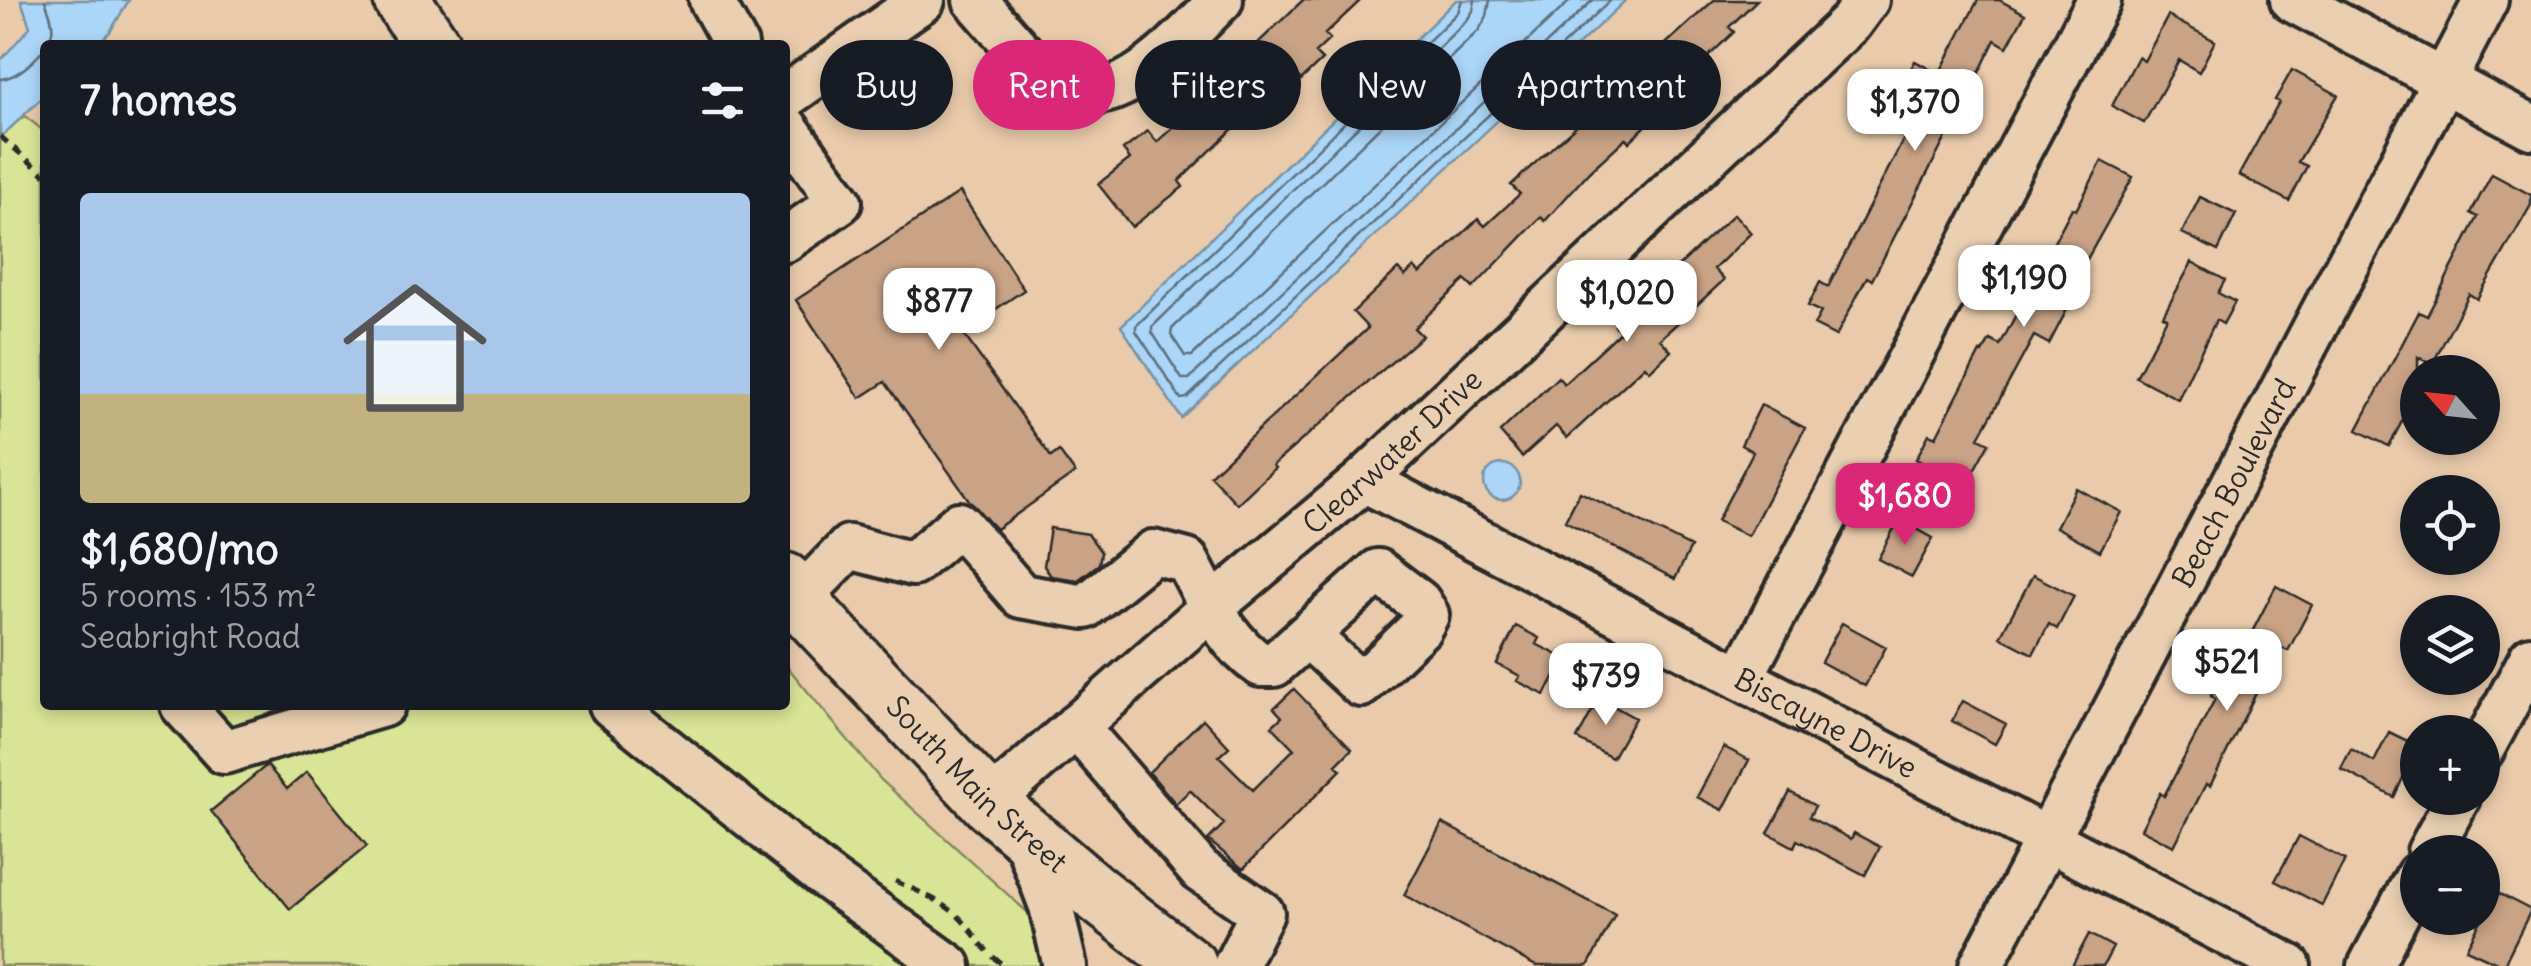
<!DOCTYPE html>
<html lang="en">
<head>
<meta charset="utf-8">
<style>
	:root { --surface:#171b24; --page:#242831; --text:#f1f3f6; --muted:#9ea1a6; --line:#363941; --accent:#db2777 }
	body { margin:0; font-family:Delius,sans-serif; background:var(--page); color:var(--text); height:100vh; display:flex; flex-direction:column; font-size:38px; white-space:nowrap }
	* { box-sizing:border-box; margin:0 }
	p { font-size:32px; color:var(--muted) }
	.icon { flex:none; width:55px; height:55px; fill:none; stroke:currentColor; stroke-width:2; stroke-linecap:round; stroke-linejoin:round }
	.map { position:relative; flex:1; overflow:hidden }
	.details { position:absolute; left:40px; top:40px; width:750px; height:670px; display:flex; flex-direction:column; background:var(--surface); border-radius:10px; box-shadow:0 5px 15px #0003 }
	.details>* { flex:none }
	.hud { position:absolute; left:820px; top:40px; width:950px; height:90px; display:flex; gap:20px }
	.needle { width:65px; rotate:297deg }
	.tools { position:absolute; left:2400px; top:355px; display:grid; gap:20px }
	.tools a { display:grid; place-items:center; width:100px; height:100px; border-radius:50%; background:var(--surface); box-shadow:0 5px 15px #0003; font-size:50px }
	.price { position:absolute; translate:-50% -85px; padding:0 22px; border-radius:20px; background:#fff; color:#222; font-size:32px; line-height:65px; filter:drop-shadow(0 2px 5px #0008) }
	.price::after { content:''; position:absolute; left:50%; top:60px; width:30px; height:22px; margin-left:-15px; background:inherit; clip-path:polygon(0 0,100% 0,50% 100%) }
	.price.on { background:var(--accent); color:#fff }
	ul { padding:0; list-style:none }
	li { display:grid; align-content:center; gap:20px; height:530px; padding:0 40px }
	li+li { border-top:2px solid var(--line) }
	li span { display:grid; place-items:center; height:310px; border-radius:10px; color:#555 }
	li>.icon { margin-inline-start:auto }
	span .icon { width:180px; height:180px; fill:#fffc; stroke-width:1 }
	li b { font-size:42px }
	h2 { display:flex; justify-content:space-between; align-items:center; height:120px; padding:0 40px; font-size:42px }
	.pill { padding:0 35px; border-radius:45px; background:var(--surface); box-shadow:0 5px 15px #0003; font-size:35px; line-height:90px }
	.pill.on { background:var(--accent); color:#fff }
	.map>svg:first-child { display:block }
	.green { fill:#d9e496; stroke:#828860; stroke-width:2.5 }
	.water { fill:#abd6f7; stroke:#7892a5; stroke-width:2.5 }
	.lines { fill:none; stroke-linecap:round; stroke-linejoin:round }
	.shore { stroke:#5e6f7d; stroke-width:2.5 }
	.building { fill:#c9a385; stroke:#2b2b2b; stroke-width:2.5 }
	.minor-casing { stroke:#2b2b2b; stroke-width:50 }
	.highway-casing { stroke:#2b2b2b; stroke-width:62 }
	.path { stroke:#2b2b2b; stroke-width:5; stroke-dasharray:10 8; stroke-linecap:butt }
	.minor { stroke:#ead0b1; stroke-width:42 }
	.highway { stroke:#ead0b1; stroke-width:55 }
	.labels { text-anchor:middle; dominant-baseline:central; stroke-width:9; stroke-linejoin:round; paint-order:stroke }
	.street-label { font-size:30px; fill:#2b2b2b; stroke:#ead0b1 }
</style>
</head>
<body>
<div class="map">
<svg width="2531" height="966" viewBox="0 0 2531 966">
	<rect width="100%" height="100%" fill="#e9cbab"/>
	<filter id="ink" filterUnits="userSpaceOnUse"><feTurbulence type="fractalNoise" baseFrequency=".01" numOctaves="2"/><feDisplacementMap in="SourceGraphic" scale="20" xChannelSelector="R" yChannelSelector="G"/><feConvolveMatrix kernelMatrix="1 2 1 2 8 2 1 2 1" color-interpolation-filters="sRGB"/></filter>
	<g filter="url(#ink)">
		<path class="green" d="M25,116L45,132V705H785V664L881,780L1087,966H0V134Z"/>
		<path class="water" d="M21,0H129L110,32L96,45H45V95L0,138V61L30,27Z
			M1456,0H1626L1181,418L1121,326Z
			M1484 482a18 18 0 1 1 36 0a18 18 0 1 1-36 0Z"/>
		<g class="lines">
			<path class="shore" d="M1462,0L1458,12L1136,326V331L1181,399L1187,398L1611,0
				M1475,0L1473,11L1467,20L1152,327V332L1182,379H1189L1593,0
				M1490,0L1487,16L1479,30L1172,329L1171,335L1185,356H1192L1571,0
				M0,79C19,78 48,51 52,32C54,21 48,10 45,0"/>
		</g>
		<path class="building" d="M1303,0H1361L1325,34L1330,39L1315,53L1322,60L1301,80L1294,73L1274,89L1179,181L1183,187L1132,227L1098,184L1130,159L1123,150L1148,131L1157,142L1247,60L1262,45L1259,42Z
			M1714,0H1757L1729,27L1734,32L1663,100L1651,114L1655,117L1629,142L1626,138L1589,172L1545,221L1541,217L1473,288L1465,280L1414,328L1422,336L1273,465L1275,468L1237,504L1210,475L1368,328L1353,312L1398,269L1405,276L1414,267L1420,274L1478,219L1485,226L1520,194L1511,185Z
			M1978,0H1999L2025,14L2007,47L1995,40L1969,93L1975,96L1960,125L1954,122L1872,280L1867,277L1836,336L1814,325L1821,312L1808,306L1820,282L1828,287L1921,105L1898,94L1915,61L1939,74Z
			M2168,16L2215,41L2199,72L2179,60L2144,123L2112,106L2138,57L2144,61Z
			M2292,70L2338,95L2298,162L2307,166L2289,201L2239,175L2279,102L2275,100Z
			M2102,161L2133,177L2068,293L2074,296L2049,344L2034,336L1979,438L1989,443L1965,486L1916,459L1929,434L1936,437L1980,352L1982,353L1990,340L2000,345L2072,208L2076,210Z
			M2492,174L2531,195V205L2477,299L2469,294L2432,365L2418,357V391L2389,446L2357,430L2419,312L2427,316L2478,217L2471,213Z
			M960,192L1024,290L962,332L1051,457L1059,451L1075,473L996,529L971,503L885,382L860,398L796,300Z
			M2200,197L2236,214L2218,251L2182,233Z
			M1734,214L1751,233L1714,269L1724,280L1660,339L1671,351L1650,371L1645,366L1567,438L1556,426L1522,457L1500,432L1558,377L1564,384L1621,331L1615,326Z
			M2192,262L2225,280L2218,293L2235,302L2223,324L2216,320L2178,399L2136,377L2167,318L2163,316Z
			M1761,405L1805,428L1748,536L1717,521L1753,452L1741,445Z
			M2076,488L2121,512L2100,551L2056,527Z
			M1580,492L1691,547L1675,579L1565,521Z
			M1899,519L1933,538L1912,577L1878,559Z
			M1050,528L1088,534L1101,552L1099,564L1078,580L1051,576L1044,566Z
			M2033,575L2074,596L2057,629L2049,624L2033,654L2000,637Z
			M2276,586L2312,605L2288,651L2279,647L2210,786L2206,784L2174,846L2141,829L2160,793L2164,796L2215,699L2211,696L2233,654L2239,657Z
			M1842,623L1886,647L1865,686L1821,662Z
			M1516,626L1539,638L1536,644L1564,658L1545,695L1517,681L1520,676L1497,664Z
			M1294,689L1352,749L1336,765L1341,770L1243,869L1208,840L1224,824L1190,790L1176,804L1149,772L1203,719L1229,747L1219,756L1253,790L1294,749L1272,726L1282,717L1274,708Z
			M1599,698L1635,718L1612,758L1577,739Z
			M1963,701L2006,724L1995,744L1952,721Z
			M2389,732L2418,746L2394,797L2341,769L2351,749L2374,762Z
			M1724,747L1749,760L1723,810L1697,797Z
			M267,765L287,789L307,772L367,846L290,909L211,811Z
			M1790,792L1815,806L1809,817L1851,839L1854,833L1880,847L1865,875L1797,840L1794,847L1768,833Z
			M1442,823L1615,915L1588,966H1536L1404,895Z
			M2299,836L2345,860L2322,905L2275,881Z
			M2496,892L2531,910L2503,966L2466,949Z
			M2089,934L2113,947L2103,966H2072Z"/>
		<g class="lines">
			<defs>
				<g id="minor">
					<path d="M711,0L736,45"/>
					<path d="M975,0C1000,27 1025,62 1056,83C1113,123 1184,36 1221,0"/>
					<path d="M2292,0L2531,127"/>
					<path d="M785,97L923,0"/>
					<path d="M785,126L840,202L785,240"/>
					<path id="s1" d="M1364,480L2289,966"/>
					<path d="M798,600L849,547L913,564L959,524L1021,596L1085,607L1153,552L1187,561C1208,599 1224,641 1261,665H1274L1378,571L1419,602L1427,615L1420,628L1361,685L1307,635"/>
					<path d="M1741,678L2099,0"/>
					<path d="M182,705L224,752L383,705"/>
					<path d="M611,705L823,875L949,966"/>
					<path d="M1076,726L1200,870L1262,913L1235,966"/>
					<path d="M2482,750L2531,658"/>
					<path id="s2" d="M989,803L1212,607L1364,480L1850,23L1867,0"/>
					<path d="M1024,835L1051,906L1065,966"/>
					<path d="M2429,852L2458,798"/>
					<path id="s3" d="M1981,966L2486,0"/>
					<path d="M2370,966L2418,875"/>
				</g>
				<g id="highway">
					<path d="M402,0L432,45"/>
					<path id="s4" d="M785,581L798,600L989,803L1095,893L1189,966"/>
				</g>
			</defs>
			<use href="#minor" class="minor-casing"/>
			<use href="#highway" class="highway-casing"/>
			<path class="path" d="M0,136L45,175
				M895,881C917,891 943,901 960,918C976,934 985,955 1006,966"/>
			<use href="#minor" class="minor"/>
			<use href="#highway" class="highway"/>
		</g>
	</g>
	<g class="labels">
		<g class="street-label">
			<text stroke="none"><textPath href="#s2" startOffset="535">Clearwater Drive</textPath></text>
			<text stroke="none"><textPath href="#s3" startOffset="545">Beach Boulevard</textPath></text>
			<text stroke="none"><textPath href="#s1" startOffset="522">Biscayne Drive</textPath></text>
			<text stroke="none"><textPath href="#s4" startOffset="280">South Main Street</textPath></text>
		</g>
	</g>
</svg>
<div class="tools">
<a><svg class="needle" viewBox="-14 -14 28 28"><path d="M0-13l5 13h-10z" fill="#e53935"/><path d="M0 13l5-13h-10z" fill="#9ea1a6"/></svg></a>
<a><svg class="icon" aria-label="locate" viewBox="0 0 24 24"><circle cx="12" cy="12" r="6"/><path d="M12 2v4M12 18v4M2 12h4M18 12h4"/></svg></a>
<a><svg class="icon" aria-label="layers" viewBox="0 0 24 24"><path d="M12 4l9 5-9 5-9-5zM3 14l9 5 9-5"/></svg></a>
<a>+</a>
<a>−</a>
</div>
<b class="price" style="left:1915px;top:154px">$1,370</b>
<b class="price" style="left:2024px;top:330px">$1,190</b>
<b class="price" style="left:1627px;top:345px">$1,020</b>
<b class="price" style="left:939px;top:353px">$877</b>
<b class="price on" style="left:1905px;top:548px">$1,680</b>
<b class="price" style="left:2227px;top:714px">$521</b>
<b class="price" style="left:1606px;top:728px">$739</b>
<div class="hud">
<a class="pill">Buy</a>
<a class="pill on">Rent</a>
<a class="pill">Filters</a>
<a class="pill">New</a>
<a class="pill">Apartment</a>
</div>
<section class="details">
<h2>7 homes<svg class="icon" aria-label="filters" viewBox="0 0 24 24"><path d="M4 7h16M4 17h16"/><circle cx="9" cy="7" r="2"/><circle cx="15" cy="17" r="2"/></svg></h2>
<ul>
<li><span style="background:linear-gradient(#a9c7e8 65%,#c2b280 0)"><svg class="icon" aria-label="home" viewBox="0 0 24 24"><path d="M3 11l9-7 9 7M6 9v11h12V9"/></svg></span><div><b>$1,680/mo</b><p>5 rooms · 153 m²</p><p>Seabright Road</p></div></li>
</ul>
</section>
</div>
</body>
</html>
